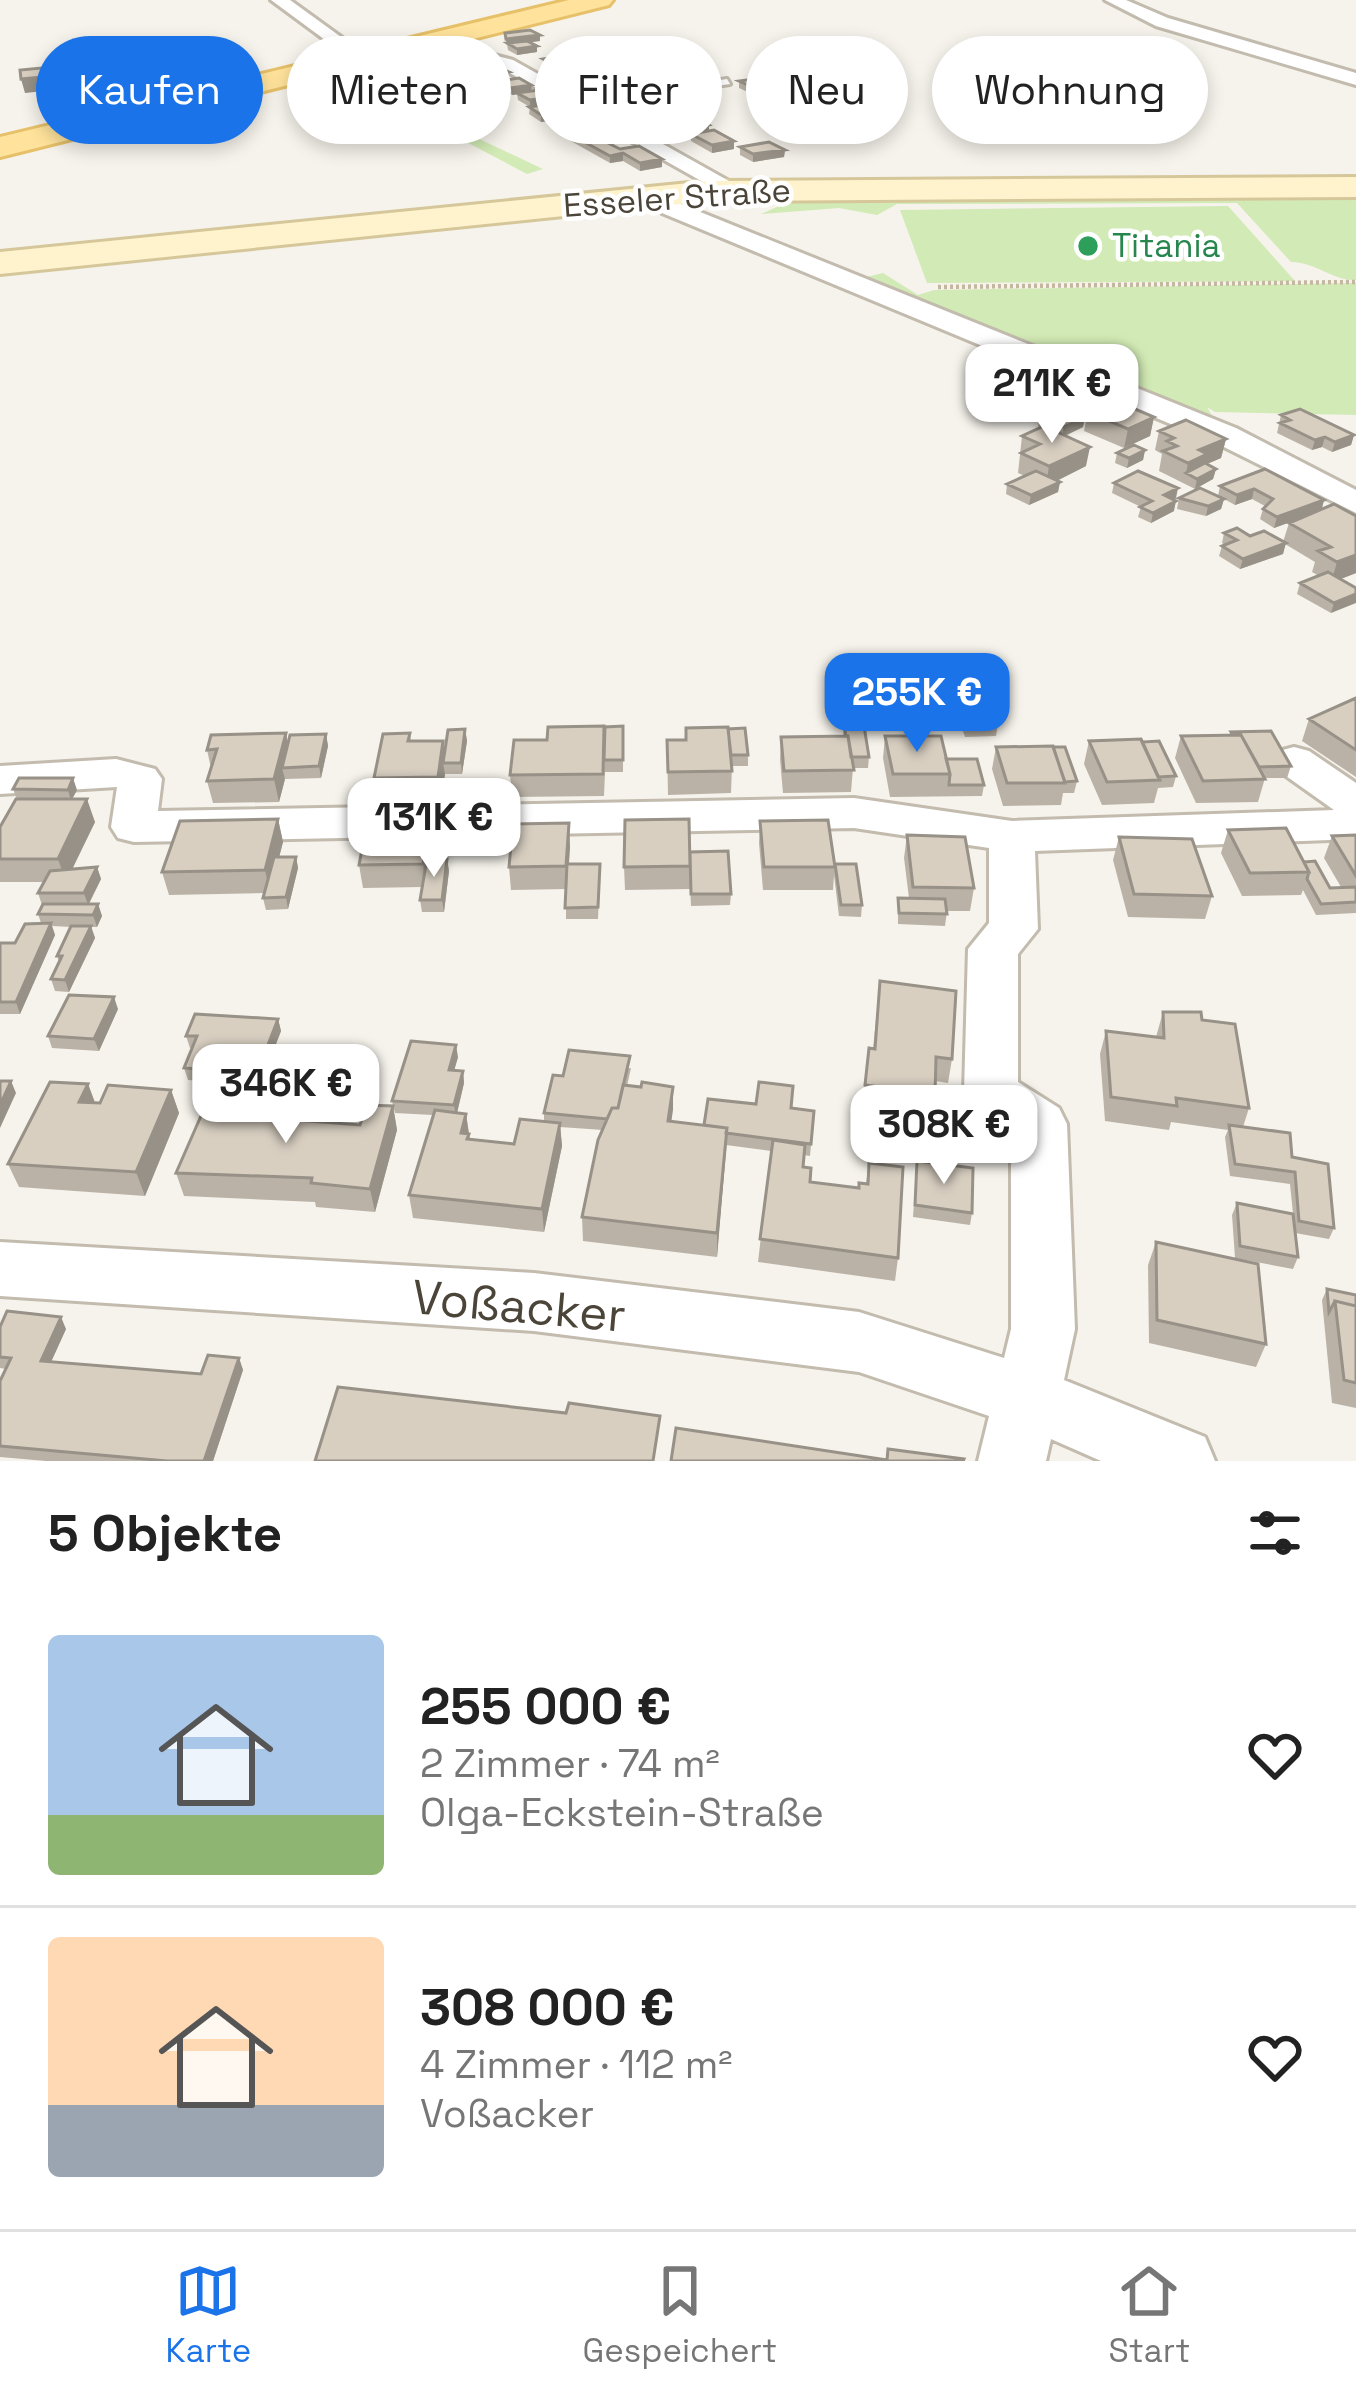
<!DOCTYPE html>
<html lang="de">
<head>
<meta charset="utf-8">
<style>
	:root { --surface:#fff; --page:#f6f6f6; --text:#222; --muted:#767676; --line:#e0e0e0; --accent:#1a73e8 }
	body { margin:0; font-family:"Space Grotesk",sans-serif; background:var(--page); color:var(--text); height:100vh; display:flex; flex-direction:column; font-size:45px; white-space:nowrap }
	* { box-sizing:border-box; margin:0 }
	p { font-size:39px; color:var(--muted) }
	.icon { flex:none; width:66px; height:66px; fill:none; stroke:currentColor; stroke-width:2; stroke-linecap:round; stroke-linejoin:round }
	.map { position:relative; height:1461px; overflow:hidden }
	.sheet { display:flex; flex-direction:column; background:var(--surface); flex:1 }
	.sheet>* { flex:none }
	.banner { position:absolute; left:36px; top:36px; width:1284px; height:108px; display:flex; gap:24px }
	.price { position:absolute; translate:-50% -102px; padding:0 27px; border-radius:24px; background:#fff; color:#222; font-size:39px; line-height:78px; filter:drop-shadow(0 3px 6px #0008) }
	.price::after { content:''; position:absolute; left:50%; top:72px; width:36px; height:27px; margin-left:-18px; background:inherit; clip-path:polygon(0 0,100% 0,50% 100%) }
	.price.selected { background:var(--accent); color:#fff }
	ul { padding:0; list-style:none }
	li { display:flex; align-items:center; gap:36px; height:300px; padding:0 48px }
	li+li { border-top:3px solid var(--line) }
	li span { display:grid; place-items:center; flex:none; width:336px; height:240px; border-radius:12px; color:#555 }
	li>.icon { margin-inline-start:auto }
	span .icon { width:144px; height:144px; fill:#fffc; stroke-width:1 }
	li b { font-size:51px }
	h2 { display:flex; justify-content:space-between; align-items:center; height:144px; padding:0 48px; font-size:51px }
	.tag { padding:0 42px; border-radius:54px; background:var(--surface); box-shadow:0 6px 18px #0003; font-size:42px; line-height:108px }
	.tag.selected { background:var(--accent); color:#fff }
	.dock { display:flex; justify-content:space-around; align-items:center; height:168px; border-top:3px solid var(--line); background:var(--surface); font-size:33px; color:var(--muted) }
	.dock a { display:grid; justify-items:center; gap:6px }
	.dock .selected { color:var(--accent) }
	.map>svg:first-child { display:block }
	.green { fill:#d2eab5 }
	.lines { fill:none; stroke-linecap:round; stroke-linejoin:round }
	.service-casing { stroke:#c2bbae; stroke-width:6 }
	.minor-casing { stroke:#c2bbae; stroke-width:6 }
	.secondary-casing { stroke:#d6c79b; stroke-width:6 }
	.primary-casing { stroke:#e6c16a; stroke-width:6 }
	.path { stroke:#c4b79f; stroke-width:4.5; stroke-dasharray:3 3; stroke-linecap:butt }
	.service { fill:#fff; fill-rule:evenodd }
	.minor { fill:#fff; fill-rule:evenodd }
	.secondary { fill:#fff3cd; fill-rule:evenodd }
	.primary { fill:#ffe39c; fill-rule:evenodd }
	.wall { fill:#bab2a6 }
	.shaded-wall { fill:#979187 }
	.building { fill:#d8cfc1; stroke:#979187; stroke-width:3 }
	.leisure-dot { fill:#2e9e5b; stroke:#fff; stroke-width:4.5 }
	.labels { text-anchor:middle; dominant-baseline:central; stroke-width:9; stroke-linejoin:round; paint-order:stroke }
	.far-street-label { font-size:33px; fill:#4b4439; stroke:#fff }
	.far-leisure-label { font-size:33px; fill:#27864d; stroke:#fff; text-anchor:start }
	.near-street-label { font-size:48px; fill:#4b4439; stroke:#fff }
</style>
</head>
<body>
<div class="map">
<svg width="1356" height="1461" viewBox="0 0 1356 1461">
	<rect width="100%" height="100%" fill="#f6f3ec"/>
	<path class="green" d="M382,60L367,68L373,77L428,115L543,169L527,174L338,74L228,98Z
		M1356,190V280C1332,281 1319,263 1291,262L1237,203L897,204L877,215L839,208L761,214L802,196Z
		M1228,206L1295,281L927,283L900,210Z
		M883,273L918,295L934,290L1356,283V415L1215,412L1207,407L1214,419L858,279Z"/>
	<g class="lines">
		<defs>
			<path id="service" d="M727,79L730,84L578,106L573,103Z"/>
			<path id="minor" d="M271,0H290L370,58L355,62Z
				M1105,0H1126L1168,18L1356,73V85L1156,26Z
				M428,38L513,60L745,190L742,195H726L501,68L422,47V39Z
				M652,188L678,203L1236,428L1356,490V513L1214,442L662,213L641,195Z
				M1294,747L1309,751L1356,783V839L1035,851L1038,929L1018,954V1082L1059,1108L1067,1124L1075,1329L1064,1380L1205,1437L1215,1461H1101L1051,1439L1046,1461H978L989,1416L859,1372L534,1331L0,1296V1242L534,1273L859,1312L1004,1358L1011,1329V1135L972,1108L964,1092L968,949L989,923V848L854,828L134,842L118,838L111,827L117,787L0,794V766L116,759L155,769L162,779L158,811L854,798L1012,821L1334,810L1279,771L1272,761L1279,751Z"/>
			<path id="secondary" d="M1356,177V197L709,201L0,274V252L709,181Z"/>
			<path id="primary" d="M569,0H613L609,5L0,157V137Z"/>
		</defs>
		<use href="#service" class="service-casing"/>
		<use href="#minor" class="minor-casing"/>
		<use href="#secondary" class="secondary-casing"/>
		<use href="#primary" class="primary-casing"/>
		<path class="path" d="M938,287L1356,282"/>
		<use href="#service" class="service"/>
		<use href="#minor" class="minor"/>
		<use href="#secondary" class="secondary"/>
		<use href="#primary" class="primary"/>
	</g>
	<path class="wall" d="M505,33L540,41L530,42L537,52L517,55L508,50Z
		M556,54L586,62V68L602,73V80L584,83L572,77L571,72L560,75L544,65L543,59L556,57Z
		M442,59L475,68L454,72L442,65Z
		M467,71L509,72V79L532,91L552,97V104L616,140L607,142L610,144L662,167L640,171L623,161L610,163L569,140L568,133L573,131V125L555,120L541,122L529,114L530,107L518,100L517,94L512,95L499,86H483L468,78Z
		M739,81L783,89L750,93L739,88Z
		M593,82L640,84L641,91L608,96L594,88Z
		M622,95L684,118L709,131L734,149L712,153L691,141V135L682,137L666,128V122L657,123L622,102Z
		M740,147L785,150L784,157L753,162L740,155Z
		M1012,381L1073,402L1061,408L1083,427L1065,436L1086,466L1057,481L1060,482L1058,492L1029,505L1006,494L1007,484L1025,476L1018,473L1022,436L1041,428L1038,426L1040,417L1044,415L1009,400Z
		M1088,412L1154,417L1150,436L1124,448L1084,431Z
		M1281,415L1354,435L1351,445L1332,452L1322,447L1312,450L1277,433Z
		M1159,431L1226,439L1221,458L1207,464L1216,469L1213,479L1195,489L1159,471L1162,454L1155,450Z
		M1145,450L1143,460L1127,468L1115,463L1117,453Z
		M1265,469L1324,500L1322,509L1356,516V573L1340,579L1356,588L1331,613L1297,594L1300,583L1319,576L1312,572L1315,562L1285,544L1283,554L1240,569L1219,556L1222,546L1225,545L1222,543L1224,533L1283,542L1289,523L1298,519L1274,528L1260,519L1263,509L1265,506L1252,499L1235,505L1224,499L1221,509L1206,516L1177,509L1179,498L1218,496L1220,486Z
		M1114,483L1176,498L1173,499L1174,511L1151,523L1138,517L1141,507L1112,493Z
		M1356,698V777L1302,741L1309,719Z
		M962,714L998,724L996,736L965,737L961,725Z
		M623,726V772H605L604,796L512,797L510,775L547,740Z
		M844,726L869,757L868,768H853L851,792L783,793L780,759L781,737L843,736Z
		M465,729L467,741L462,774H445L441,799L377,800L374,778L410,733L411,741L445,751Z
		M1231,732L1291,766L1287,778H1265L1258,802L1196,803L1175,758L1181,736L1230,735Z
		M286,733L288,745L326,734L328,746L321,778L285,779L279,802L213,803L207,781L211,768L207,750Z
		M885,736L946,759L984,785L982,796L890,797L883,758Z
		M667,740L748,755V766H732L731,793L668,795Z
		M1089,741L1176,776L1173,787L1158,788L1154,803L1102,805L1084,764Z
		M996,747L1077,781L1074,793H1063L1061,805L1003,806L992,769Z
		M13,789L77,790L72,799L95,822L72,869L97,867L101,879L89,904H98L102,916L97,927H91L95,938L69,992L55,991L51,979L59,962L57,956L71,927L52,926L55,935L20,1014H0V943H15L41,923L38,914L42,905L38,893L44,882H0V827L17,799Z
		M278,819L283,842L279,857H296L298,868L288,909L266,910L263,898L264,893L169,895L162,872Z
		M760,821L835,866L862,905L861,917L839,916L834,875L833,890H763L759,843Z
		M1228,830L1304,862L1330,888L1341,887L1324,858L1332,836L1356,835V913L1316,915L1303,890L1301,895L1242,896L1221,853Z
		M907,835L974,888L970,911H947L945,926L898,924V898H909L904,858Z
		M1119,837L1212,896L1205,919L1128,917L1113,860Z
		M433,841L430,859H447L449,871L444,912H422L420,900L422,887L363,888L359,865Z
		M570,846L569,864L600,875L598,919H566V889L511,890L509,867Z
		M690,852L731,894L730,905L691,906L690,885V889L625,890L624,867Z
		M880,981L952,1059L948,1083L935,1081L931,1117L862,1108L869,1048L873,1049Z
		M118,1009L99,1051L52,1048L48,1036Z
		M1163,1012L1202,1020L1249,1108L1243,1127L1292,1157L1334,1228L1329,1239L1295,1233L1298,1257L1293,1269L1235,1258L1232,1215L1237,1203L1293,1214L1290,1184L1230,1176L1225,1137L1228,1130L1171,1122L1169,1130L1105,1121L1100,1054L1106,1031L1156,1037Z
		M278,1019L281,1031L260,1085L188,1080L184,1068L193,1048H190L186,1036Z
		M458,1057L454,1070L463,1071L464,1083L457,1113L466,1114L470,1139L514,1144L544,1121V1113L563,1076L631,1068L627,1086L673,1087L671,1121L704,1125L791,1108L814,1111L810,1156L804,1155L803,1167L810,1182L858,1188L866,1184L869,1163L898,1258L895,1281L758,1262L771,1151L726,1145L717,1257L583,1241L582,1217L603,1130L560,1127L562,1146L544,1232L413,1218L409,1195L433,1115L395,1113L392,1101Z
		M88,1084L95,1103H100L171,1090L179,1113L145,1196L19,1187L8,1164Z
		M238,1095L244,1116L283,1120L300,1104L304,1121L360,1125L393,1106L397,1130L375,1212L316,1207L315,1202L184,1196L176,1173Z
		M917,1161L972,1213L970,1225L913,1217Z
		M1156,1242L1266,1344L1256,1367L1149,1343L1148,1265Z
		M1327,1289L1356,1295V1408L1332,1403L1322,1300Z
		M0,1327L66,1329L51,1362L201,1374L239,1358L243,1370L213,1461H46L0,1457V1381L6,1369L0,1368Z"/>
	<path class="shaded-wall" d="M540,35V41L510,45L507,43V46L506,39Z
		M537,46V52L517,55V49Z
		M474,62L475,68L454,72V65Z
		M586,62V69L571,70V72L560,75V68Z
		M130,69L132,82L25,93L21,79Z
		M509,72V79L502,80L494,75Z
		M602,73V80L584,83L583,76Z
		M784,83L783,89L750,93V86Z
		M640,84L641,91L608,96V89Z
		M531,85L532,92L512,95L511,88Z
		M552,97V104L530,107V100Z
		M555,112V120L541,122V115Z
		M684,112V119L657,123V116Z
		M587,115V122L570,125L569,118Z
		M709,125V132L682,137V130Z
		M616,133V140L598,143V136Z
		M734,141V149L712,153V145Z
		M785,150L784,157L753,162V154Z
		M623,153V161L610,163V156Z
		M662,159V167L640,171V163Z
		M1076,384L1073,402L1046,416L1049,397Z
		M1154,417L1150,436L1124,448L1128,429Z
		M1085,418L1083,427L1062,437L1064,427Z
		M1354,435L1351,445L1332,452L1335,442Z
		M1325,437L1322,447L1312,450L1315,440Z
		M1226,439L1221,458L1186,473L1188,463L1199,450Z
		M1090,447L1086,466L1046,486L1049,466Z
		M1145,450L1143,460L1127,468L1129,458Z
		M1216,469L1213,479L1195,489L1197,479Z
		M1060,482L1058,492L1029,505L1031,495Z
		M1178,488L1176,498L1162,506L1164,495Z
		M1254,489L1252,499L1235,505L1237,495Z
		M1224,499L1221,509L1206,516L1208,506Z
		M1324,500L1321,511L1274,528L1277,517Z
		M1176,501L1174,511L1151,523L1153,513Z
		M1286,543L1283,554L1240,569L1243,559Z
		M1356,555V573L1331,583L1337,562Z
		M1356,594V603L1331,613L1334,603Z
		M465,729L467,741L462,774L461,763Z
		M286,733L290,756L282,768L285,779L279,802L274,779Z
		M326,734L328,746L321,778L319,766Z
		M443,741L446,763H443L445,774L441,799L438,777Z
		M73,778L77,790L71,801L68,790Z
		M87,799L95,822L66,882L58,859Z
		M430,818L433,841L426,887L423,864Z
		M278,819L283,842L270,893L265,870Z
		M569,823L570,846L567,889L566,866Z
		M296,857L298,868L288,909L286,897Z
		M447,859L449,871L444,912L442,900Z
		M97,867L101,879L88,905L84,893Z
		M98,904L102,916L97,927L93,915Z
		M51,923L55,935L20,1014L16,1002Z
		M91,926L95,938L69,992L65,980Z
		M114,997L118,1009L99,1051L94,1039Z
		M278,1019L281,1031L260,1085L257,1073Z
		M456,1045L458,1057L451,1082L449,1070Z
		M463,1071L464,1083L456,1117L454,1105Z
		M11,1081L16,1093L0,1128V1105Z
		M88,1084L97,1108L79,1102Z
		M673,1087V1110L668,1144V1121Z
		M171,1090L179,1113L145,1196L136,1172Z
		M238,1095L244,1118L229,1115Z
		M300,1104L306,1128L294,1120Z
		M393,1106L397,1130L375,1212L370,1189Z
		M466,1114L472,1157L461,1133Z
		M560,1123L562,1146L544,1232L542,1209Z
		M727,1128L726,1151L717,1257V1233Z
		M61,1317L66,1329L46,1373L41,1361Z
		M239,1358L243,1370L213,1461H204Z"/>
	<path class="building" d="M530,30L540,35L506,39L505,33Z
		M527,41L537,46L517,49L507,43Z
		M568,53L586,62L560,68L543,59L561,56L556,54Z
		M462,56L474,62L454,65L442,59Z
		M126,60L130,69L21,79L20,70Z
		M497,67L509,72L494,75L502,79H482L467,71Z
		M589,67L602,73L583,76L571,70Z
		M626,77L640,84L608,89L593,82Z
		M770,77L784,83L750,86L739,81Z
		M519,78L531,85L511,88L499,81Z
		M539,90L552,97L530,100L517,93Z
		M632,94L684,112L657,116L622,95Z
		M563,102L587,115L569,118L555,112L541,115L529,107Z
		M696,116L709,125L682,130L666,121Z
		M594,120L616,133L598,136L610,144L620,149L639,146L662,159L640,163L623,153L610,156L568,133L583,130L573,124Z
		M714,130L734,141L712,145L691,134Z
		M769,142L785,150L753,154L740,147Z
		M1039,369L1076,384L1049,397L1012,381Z
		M1114,400L1154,417L1128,429L1088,412Z
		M1061,407L1085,418L1064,427L1040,417Z
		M1300,409L1354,435L1335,442L1325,437L1315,440L1280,423L1290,420L1281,415Z
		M1186,420L1226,439L1199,450L1207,454L1188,463L1163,451L1177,446L1167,441L1174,438L1159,431Z
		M1044,426L1090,447L1049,466L1021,453L1040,444L1022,436Z
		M1134,445L1145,450L1129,458L1117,453Z
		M1205,463L1216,469L1197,479L1186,473Z
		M1265,469L1324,500L1277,517L1263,509L1273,499L1254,489L1237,495L1220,486Z
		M1036,471L1060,482L1031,495L1007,484Z
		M1138,471L1178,488L1164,495L1176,501L1153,513L1140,507L1152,501L1114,483Z
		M1200,488L1224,499L1208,506L1179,498Z
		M1334,504L1356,516V555L1337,562L1318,551L1331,547L1289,523Z
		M1237,528L1250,536L1264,531L1286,543L1243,559L1222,546L1237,540L1224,533Z
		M1328,572L1356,588V594L1334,603L1300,583Z
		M1356,698V750L1309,719Z
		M993,712L998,724L967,726L962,714Z
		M604,726L603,774L510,775L514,740H547L548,727Z
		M623,726V760H604L605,727Z
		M844,726H864L869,757H851L848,736H846Z
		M728,727L732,771L668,772L667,740H686V728Z
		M745,728L748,755H731L728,729Z
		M465,729L461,763H443L448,730Z
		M1271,731L1291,766L1259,767L1241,735H1233L1231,732Z
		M286,733L274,779L207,781L217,749L207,750L211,735Z
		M410,733L408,741H443L438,777L374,778L383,734Z
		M326,734L319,766L282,768L290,735Z
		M1241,735L1265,779L1203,781L1181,736Z
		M848,736L854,770L784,771L781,737Z
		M885,736H941L950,774H893Z
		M1141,739L1160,780L1107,782L1089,741Z
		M1159,741L1176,776L1158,777L1142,742Z
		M1053,746L1065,783H1007L996,747Z
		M1053,747H1065L1077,781L1065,782Z
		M946,759H977L984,785H949L950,774Z
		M19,778H73L68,790L13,789Z
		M16,799H87L58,859H0V827Z
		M430,818L423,864L359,865L368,819Z
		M278,819L265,870L162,872L180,821Z
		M689,819L690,866L624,867L625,820Z
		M828,820L835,867H764L760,821Z
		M569,823L566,866L509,867L513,824Z
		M1286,828L1309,872L1250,873L1228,830Z
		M907,835L965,837L974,888L913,887Z
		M1356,835V876L1332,836Z
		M1119,837L1192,839L1212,896L1134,894Z
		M728,851L731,894H691L690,852Z
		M274,857H296L286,897L263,898Z
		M427,859H447L442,900H420Z
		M1315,861L1330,888L1356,887V902L1321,904L1307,879L1309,872L1304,862Z
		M567,864H600L598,907L565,908Z
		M835,864H856L862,905H841Z
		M97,867L84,893H38L50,871Z
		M898,898L945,899L947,914L899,913Z
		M43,904H98L93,915L38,914Z
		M51,923L16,1002H0V943H15L25,924Z
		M71,926H91L65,980L51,979L62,956H57Z
		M880,981L956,991L952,1059L936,1057L935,1094L865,1085L869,1048L875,1049Z
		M69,995L114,997L94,1039L48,1036Z
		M1163,1012H1201L1202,1020L1235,1024L1249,1108L1176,1098L1177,1106L1111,1097L1106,1031L1164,1038Z
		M195,1014L278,1019L257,1073L184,1068L197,1036H186Z
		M411,1041L456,1045L449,1070L463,1071L454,1105L392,1101Z
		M569,1050L630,1056L618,1108H612L607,1119L544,1113L553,1075L563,1076Z
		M0,1081H11L0,1105Z
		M50,1082L88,1084L79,1102L100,1103L108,1085L171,1090L136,1172L8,1164Z
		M642,1082L673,1087L668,1121L727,1128L717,1233L582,1217L598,1140L612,1108H618L623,1085L641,1087Z
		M759,1082L793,1086L791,1108L814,1111L811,1144L726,1133L727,1128L704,1125L708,1099L756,1104Z
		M211,1093L238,1095L229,1115L283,1120L288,1103L300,1104L294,1120L360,1125L366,1105L393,1106L370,1189L311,1183L312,1178L176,1173Z
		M435,1110L466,1114L461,1133L469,1134L467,1139L514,1144L520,1119L560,1123L542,1209L409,1195Z
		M1229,1125L1290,1133L1292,1157L1328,1164L1334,1228L1299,1221L1295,1172L1235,1164Z
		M773,1140L805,1145L803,1167L811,1168L810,1182L859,1188V1183L868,1184L869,1163L903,1167L898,1258L760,1239Z
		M917,1161L973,1168L972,1213L915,1205Z
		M1237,1203L1293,1214L1298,1257L1240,1246Z
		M1156,1242L1258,1264L1266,1344L1157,1320Z
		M1327,1289L1356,1295V1306L1335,1301L1329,1312Z
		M1335,1301L1356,1306V1383L1344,1380Z
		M7,1311L61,1317L41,1361L201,1374L208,1355L239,1358L204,1461H167L0,1446V1381L11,1358L0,1357V1327Z
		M338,1387L566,1413L569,1403L660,1416L653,1461H315Z
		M676,1428L887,1460L888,1449L964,1459L963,1461H671Z"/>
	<circle class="leisure-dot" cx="1088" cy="246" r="12"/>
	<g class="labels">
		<g class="far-street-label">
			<text transform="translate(677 198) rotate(-4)">Esseler Straße</text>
		</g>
		<g class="far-leisure-label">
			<text x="1112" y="246">Titania</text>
		</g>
		<g class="near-street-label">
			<text transform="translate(519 1306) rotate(5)">Voßacker</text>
		</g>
	</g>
</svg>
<b class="price" style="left:1052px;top:446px">211K €</b>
<b class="price selected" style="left:917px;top:755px">255K €</b>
<b class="price" style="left:434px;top:880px">131K €</b>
<b class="price" style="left:286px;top:1146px">346K €</b>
<b class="price" style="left:944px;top:1187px">308K €</b>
<div class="banner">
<a class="tag selected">Kaufen</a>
<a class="tag">Mieten</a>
<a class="tag">Filter</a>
<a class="tag">Neu</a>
<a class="tag">Wohnung</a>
</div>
</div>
<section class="sheet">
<h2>5 Objekte<svg class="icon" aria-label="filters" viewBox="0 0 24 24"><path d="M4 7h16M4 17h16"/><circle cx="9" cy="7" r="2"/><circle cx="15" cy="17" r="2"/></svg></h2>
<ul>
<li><span style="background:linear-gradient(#a9c7e8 75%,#8fb573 0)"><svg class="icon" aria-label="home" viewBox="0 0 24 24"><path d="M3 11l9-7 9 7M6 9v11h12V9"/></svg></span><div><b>255 000 €</b><p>2 Zimmer · 74 m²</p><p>Olga-Eckstein-Straße</p></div><svg class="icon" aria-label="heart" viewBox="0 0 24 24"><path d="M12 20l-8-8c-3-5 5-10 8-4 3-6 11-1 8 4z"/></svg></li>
<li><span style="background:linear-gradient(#ffd9b3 70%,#9aa5b1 0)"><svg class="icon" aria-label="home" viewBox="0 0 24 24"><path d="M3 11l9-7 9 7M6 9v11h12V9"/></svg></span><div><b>308 000 €</b><p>4 Zimmer · 112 m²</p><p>Voßacker</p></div><svg class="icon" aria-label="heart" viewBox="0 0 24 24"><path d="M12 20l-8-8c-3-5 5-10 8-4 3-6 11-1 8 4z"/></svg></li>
</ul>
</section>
<nav class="dock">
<a class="selected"><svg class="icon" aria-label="map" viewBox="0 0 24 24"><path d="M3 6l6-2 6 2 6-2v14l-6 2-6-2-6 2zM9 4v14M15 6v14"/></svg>Karte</a>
<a><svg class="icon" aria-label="saved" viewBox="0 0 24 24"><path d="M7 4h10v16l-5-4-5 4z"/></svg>Gespeichert</a>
<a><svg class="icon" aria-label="home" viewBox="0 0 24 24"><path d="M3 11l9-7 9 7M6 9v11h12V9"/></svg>Start</a>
</nav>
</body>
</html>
